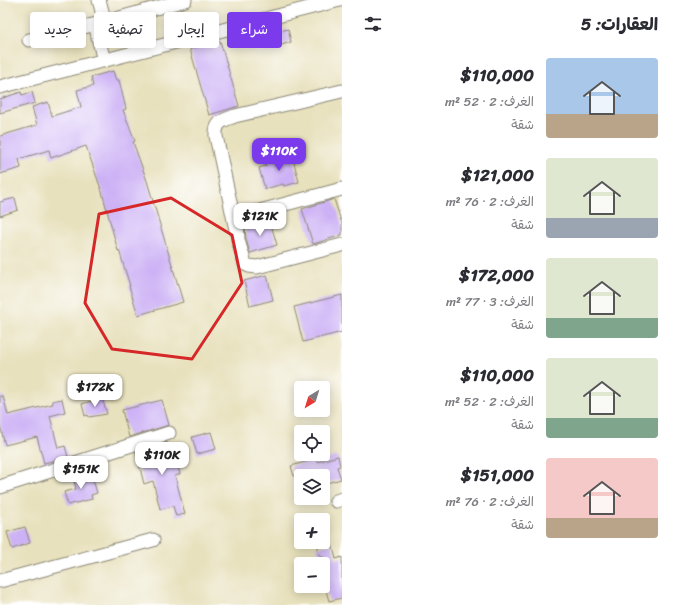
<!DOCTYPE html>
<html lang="ar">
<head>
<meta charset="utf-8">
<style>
	:root { --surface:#fff; --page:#f7f7f7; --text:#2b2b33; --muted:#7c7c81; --accent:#7c3aed }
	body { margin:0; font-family:Sriracha,"Playpen Sans Arabic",sans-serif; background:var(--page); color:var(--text); direction:rtl; height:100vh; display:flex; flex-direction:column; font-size:15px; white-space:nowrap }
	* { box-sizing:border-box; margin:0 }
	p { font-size:13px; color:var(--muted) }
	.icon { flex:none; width:22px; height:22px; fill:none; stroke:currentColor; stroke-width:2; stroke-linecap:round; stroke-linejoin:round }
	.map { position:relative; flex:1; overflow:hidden; direction:ltr }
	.panel { display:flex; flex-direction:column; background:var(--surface); width:336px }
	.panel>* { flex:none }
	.guide { position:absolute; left:12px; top:12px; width:270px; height:36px; direction:rtl; display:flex; gap:8px }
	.needle { width:26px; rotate:218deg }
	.controls { position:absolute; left:294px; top:381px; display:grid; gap:8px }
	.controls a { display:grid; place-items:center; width:36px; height:36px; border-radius:4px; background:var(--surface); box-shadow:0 2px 10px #0003; font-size:20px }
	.price { position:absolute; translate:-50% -34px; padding:0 9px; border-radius:8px; background:#fff; color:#222; font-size:13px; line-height:26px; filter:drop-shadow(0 1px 2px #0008) }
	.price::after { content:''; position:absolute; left:50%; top:24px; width:12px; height:9px; margin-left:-6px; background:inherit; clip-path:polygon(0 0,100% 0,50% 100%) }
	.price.selected { background:var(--accent); color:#fff }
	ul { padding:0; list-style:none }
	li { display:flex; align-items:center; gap:12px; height:100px; padding:0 20px }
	li span { display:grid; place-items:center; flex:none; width:112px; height:80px; border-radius:4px; color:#555 }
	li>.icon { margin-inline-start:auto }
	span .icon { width:48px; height:48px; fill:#fffc; stroke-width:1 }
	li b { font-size:17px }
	h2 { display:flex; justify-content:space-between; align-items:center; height:48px; padding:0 20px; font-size:17px }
	.pill { padding:0 14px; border-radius:4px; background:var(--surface); box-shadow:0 2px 10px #0003; font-size:14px; line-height:36px }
	.pill.selected { background:var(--accent); color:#fff }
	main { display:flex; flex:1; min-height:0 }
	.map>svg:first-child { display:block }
	.building { fill:#ccb1f5 }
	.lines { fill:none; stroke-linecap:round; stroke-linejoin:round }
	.street-casing { stroke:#8a8674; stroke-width:15 }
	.street { stroke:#fff; stroke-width:13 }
	.marked { fill:none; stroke:#d62828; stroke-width:3; stroke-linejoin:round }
</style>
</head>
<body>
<main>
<section class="panel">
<h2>العقارات: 5<svg class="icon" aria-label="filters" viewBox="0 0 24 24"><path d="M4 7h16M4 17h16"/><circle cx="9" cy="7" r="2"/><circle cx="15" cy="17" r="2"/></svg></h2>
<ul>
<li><span style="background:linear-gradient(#a9c7e8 70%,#b9a48a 0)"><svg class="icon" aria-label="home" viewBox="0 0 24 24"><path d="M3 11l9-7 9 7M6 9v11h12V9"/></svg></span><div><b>$110,000</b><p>الغرف: 2 · 52 m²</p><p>شقة</p></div></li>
<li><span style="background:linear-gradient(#dfe7d0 75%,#9aa5b1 0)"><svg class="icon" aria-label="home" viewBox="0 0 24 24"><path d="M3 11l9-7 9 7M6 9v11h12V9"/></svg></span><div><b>$121,000</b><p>الغرف: 2 · 76 m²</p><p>شقة</p></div></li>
<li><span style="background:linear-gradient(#dfe7d0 75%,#7fa58c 0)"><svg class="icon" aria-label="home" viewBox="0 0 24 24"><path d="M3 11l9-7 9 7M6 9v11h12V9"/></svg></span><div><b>$172,000</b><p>الغرف: 3 · 77 m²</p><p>شقة</p></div></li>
<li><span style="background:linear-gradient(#dfe7d0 75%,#7fa58c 0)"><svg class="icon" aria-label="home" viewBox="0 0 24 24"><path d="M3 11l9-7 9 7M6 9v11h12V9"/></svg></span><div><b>$110,000</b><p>الغرف: 2 · 52 m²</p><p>شقة</p></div></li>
<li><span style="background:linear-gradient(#f6c9c9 75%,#b9a48a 0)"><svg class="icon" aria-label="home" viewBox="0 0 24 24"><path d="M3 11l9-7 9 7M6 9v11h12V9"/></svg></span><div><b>$151,000</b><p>الغرف: 2 · 76 m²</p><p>شقة</p></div></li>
</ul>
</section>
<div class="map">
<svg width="342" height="605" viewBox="0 0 342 605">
	<rect width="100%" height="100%" fill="#fff"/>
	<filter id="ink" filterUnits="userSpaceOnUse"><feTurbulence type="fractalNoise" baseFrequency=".025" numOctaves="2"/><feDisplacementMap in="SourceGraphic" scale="8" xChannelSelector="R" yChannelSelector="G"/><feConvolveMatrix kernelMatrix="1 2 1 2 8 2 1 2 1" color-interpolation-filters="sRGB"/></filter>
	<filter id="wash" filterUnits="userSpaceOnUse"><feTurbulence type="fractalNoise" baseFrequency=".012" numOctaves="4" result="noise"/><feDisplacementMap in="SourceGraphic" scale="16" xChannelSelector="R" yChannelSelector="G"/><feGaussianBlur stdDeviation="0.9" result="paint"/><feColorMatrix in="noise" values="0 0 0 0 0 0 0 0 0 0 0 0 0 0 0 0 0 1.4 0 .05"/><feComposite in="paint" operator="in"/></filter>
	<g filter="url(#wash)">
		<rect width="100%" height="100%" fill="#e8e1bd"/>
		<g id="blocks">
			<path class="building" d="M123,26L126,37L109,42L106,33L109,30Z
				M288,29L291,42L275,47L271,34Z
				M220,41L239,106L209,115L190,49Z
				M113,71L116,80H119L126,109L123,110L135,141L133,142L147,181L183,302L138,315L129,286H130L119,250L118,251L102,192L86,146L51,158L49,150L19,159L21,168L0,174V136L37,125L32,107L48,102L52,116L81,107L77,90L93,86L91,77Z
				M21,92L22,95L32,92L35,103L0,113V99Z
				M282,155L284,161L293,159L299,182L284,186L283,184L265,189L259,168L266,166L264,160Z
				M15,198L18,210L0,216V202Z
				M334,199L342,224V235L313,244L302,209Z
				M270,221L277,245L250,253L246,239L245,228Z
				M267,275L273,300L250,306L244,281Z
				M342,295V332L303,342L294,307Z
				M0,396H3L8,415L53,404L52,401L62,399L65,412L50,416L58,448L65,446L68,457L44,463L37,437L5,445L0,425Z
				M102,398L107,414L89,417L88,415L85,416L82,404Z
				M162,400L169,425L129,437L122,410Z
				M211,432L216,449L197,454L192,437Z
				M167,442L170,456L173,455L175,464L177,463L180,474L175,476L185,514L176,516L173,506L160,509L153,481L144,484L136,452Z
				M338,456L340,466L337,467L341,479L323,484V476H294L291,466L316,459L317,462Z
				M91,473L97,493L91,495L92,499L68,505L64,492L76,489L73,477Z
				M25,527L30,543L12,549L7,532Z
				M332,544L336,559L342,557V598L329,601L323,580V557H320L317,548Z"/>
		</g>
	</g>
	<g filter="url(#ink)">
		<use href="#blocks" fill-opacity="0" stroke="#8a8674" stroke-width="1"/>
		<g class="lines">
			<defs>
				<path id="street" d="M99,0L105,22L97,31L98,37L104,61
					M29,40L105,22L185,0
					M0,87L340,0
					M342,189L252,213L248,220L237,221L238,240L245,264L249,266L257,267L342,245
					M236,230L216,136C215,122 223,120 235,116L342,91
					M0,487L169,433
					M336,501L342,499
					M0,581L153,540"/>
			</defs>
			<use href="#street" class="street-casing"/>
			<use href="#street" class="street"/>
		</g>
	</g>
	<path class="marked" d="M171,198L232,235L242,283L192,359L112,349L85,303L99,214Z"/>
</svg>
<div class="controls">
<a><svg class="needle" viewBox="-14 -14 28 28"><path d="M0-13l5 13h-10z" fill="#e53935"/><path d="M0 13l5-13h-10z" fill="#7c7c81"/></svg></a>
<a><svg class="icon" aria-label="locate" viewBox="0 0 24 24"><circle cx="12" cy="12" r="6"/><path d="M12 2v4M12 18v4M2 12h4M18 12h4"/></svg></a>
<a><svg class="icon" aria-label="layers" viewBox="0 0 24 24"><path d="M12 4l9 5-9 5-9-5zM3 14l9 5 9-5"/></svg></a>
<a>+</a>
<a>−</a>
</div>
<b class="price selected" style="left:279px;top:172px">$110K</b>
<b class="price" style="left:260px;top:237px">$121K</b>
<b class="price" style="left:95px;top:408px">$172K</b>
<b class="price" style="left:162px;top:476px">$110K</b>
<b class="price" style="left:81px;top:490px">$151K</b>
<div class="guide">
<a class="pill selected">شراء</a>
<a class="pill">إيجار</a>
<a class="pill">تصفية</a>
<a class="pill">جديد</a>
</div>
</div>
</main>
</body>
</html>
